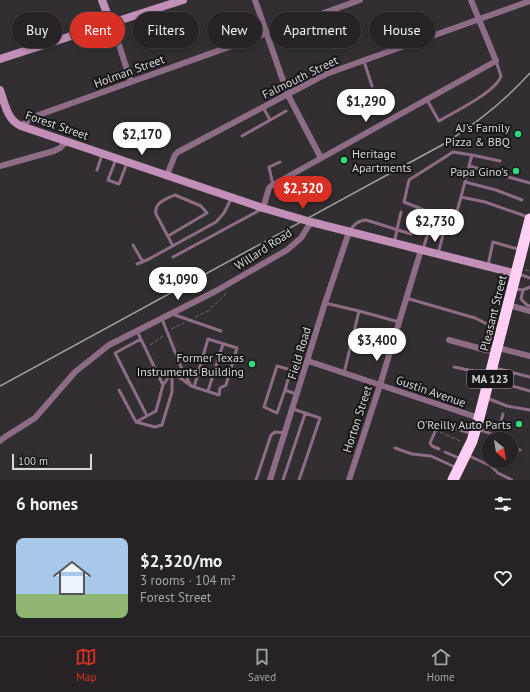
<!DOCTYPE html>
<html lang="en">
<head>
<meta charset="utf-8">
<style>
	:root { --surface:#262225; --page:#2e2a2d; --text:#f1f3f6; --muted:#a4a4a7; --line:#423f42; --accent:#d93025 }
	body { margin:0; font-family:"PT Sans",sans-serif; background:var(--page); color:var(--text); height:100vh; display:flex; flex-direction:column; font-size:15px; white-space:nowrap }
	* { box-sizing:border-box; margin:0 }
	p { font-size:13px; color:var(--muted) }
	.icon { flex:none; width:22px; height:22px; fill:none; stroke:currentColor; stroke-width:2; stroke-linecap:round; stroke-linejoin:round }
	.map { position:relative; height:480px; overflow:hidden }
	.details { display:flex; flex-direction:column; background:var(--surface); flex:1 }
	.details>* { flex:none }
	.guide { position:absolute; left:12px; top:12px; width:506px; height:36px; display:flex; gap:8px }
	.needle { width:26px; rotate:150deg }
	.buttons { position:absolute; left:482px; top:432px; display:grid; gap:8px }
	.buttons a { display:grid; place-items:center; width:36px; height:36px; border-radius:50%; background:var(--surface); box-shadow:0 2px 6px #0003,0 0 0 1px var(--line); font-size:20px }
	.scale { position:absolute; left:12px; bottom:10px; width:80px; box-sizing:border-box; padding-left:4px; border:2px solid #d8d6d8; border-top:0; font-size:11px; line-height:14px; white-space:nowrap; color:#d8d6d8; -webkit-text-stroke:3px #181718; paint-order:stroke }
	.price { position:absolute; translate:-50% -34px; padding:0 9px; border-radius:14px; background:#fff; color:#222; font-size:13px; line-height:26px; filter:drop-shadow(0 1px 2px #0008) }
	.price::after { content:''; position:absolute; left:50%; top:24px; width:12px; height:9px; margin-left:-6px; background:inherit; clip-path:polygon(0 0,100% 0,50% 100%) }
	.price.selected { background:var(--accent); color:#fff }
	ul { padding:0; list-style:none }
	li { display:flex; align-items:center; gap:12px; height:100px; padding:0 16px }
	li+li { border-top:1px solid var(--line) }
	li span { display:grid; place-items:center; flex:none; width:112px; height:80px; border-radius:8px; color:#555 }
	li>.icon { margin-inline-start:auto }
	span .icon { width:48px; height:48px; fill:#fffc; stroke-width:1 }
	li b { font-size:17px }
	h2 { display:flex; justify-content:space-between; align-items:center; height:48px; padding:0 16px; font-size:17px }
	.tag { padding:0 14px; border-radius:18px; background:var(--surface); box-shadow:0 2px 6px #0003,0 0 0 1px var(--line); font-size:14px; line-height:36px }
	.tag.selected { background:var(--accent); color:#fff }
	.dock { display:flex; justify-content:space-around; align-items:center; height:56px; border-top:1px solid var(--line); background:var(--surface); font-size:11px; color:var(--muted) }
	.dock a { display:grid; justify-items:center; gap:2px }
	.dock .selected { color:var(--accent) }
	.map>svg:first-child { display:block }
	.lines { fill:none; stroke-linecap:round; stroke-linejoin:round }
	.path { stroke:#6c686b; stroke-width:1; stroke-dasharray:4 2; stroke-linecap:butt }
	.lane { stroke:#8d6d86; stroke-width:3 }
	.street { stroke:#8d6d86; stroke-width:6 }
	.secondary { stroke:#c290b7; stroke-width:8 }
	.highway { stroke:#fecff3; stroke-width:11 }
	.rail { stroke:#a4a2a4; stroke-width:1.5 }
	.poi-dot { fill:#32d882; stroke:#181718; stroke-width:1.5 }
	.labels { text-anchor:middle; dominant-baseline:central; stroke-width:4; stroke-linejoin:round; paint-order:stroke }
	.shield { fill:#181718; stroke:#9e9d9e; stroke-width:1 }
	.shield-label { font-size:11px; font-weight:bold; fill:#d8d6d8 }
	.street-label { font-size:12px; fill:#d8d6d8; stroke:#181718 }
	.poi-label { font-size:12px; fill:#d8d6d8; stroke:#181718; text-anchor:end }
</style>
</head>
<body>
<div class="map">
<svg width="530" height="480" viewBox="0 0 530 480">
	<rect width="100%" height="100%" fill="#322e31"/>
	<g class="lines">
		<path class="path" d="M525,270L530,271
			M195,317L208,311L226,294L227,291
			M171,329L184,323
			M150,345L163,336
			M440,432L462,442"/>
		<path class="lane" d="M364,61L372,86
			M427,100L439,121C454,112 496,92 501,76L496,61
			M263,107L270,120
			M242,136L286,111
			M116,159L108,180L119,184L127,163
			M469,166L472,155L500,161
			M97,170L102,155
			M465,182L496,190L522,200
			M273,185L269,167L280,162
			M461,197L469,166L530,183
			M448,221L446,217L442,215L433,218L429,212L404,202L409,180L453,152L472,155
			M446,223L455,218L461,197L485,202L528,217
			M350,231C353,225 359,220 366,220L411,234L415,222
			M168,236L207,213L201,206L175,195C165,199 154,203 156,214L173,246
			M394,243L401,212
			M133,245L143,262
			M423,249L433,218L446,223L438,254
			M173,257L260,210
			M137,264L149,259L216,222L224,213L231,199
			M488,265L493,242L521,250
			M519,274L530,278
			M515,289L523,290L530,287
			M523,290L521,299L527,305L530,306
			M406,298L475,318L499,330
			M325,303L359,311
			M172,314L221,331
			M162,319L181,367L191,386L194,387L219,395L220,388L226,385L237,348L208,339L194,387
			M141,339L115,353L147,416
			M454,367L487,374
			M495,368L530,377
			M344,373L359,311L399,322
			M491,380L530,391
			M163,385L172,372L190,385
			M119,390L136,422L156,411L163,385L137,331
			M285,390L291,370L277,366L264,407L277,413L285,390L296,394
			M208,391L223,344
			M487,398L507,406L530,410
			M293,409L320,418L299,480
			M136,422L155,427L162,425L172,392V372
			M478,429L497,436L501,439
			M497,436L503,414
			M511,446L520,450
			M395,448L412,454L431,456L457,468
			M439,449L432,446L430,443L438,425L440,423L472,434
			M445,452L461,459
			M467,455L491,466L498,473L512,480
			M256,480L271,435L275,432L284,433
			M283,480L305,414"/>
		<path class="street" d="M255,0L288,95L321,158
			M112,23L131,82
			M21,126L33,117L360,0
			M0,166L54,151L60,148L67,141
			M167,175L175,155L178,152L326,74L530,1
			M263,208L269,188L271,186L496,61L471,0
			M508,305L530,311
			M449,340L497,353
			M498,348L530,356
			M308,361L479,418
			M0,441L5,437L35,418L75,372L109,345L216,291L287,250L301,238L311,222
			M270,480L325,303L349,232
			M349,480L380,385L421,250"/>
		<path class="secondary" d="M102,0L108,16L112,23
			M0,59L183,0
			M0,90C5,104 7,120 21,126L263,208L311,222L517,274"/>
		<path class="highway" d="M453,480L472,441L479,418L530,219"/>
		<path class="rail" d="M0,386L442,145C474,125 504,102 530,73"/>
	</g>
	<g class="poi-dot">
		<circle cx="518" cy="134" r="4"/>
		<circle cx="344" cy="160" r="4"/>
		<circle cx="516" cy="171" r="4"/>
		<circle cx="252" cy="364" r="4"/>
		<circle cx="519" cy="424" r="4"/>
	</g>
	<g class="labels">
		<rect class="shield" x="467" y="370" width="46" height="18" rx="3"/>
		<g class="shield-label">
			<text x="490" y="379">MA 123</text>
		</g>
		<g class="street-label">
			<text transform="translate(129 71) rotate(-20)">Holman Street</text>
			<text transform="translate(300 77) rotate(-26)">Falmouth Street</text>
			<text transform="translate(57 125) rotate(19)">Forest Street</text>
			<text transform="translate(263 249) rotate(-33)">Willard Road</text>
			<text transform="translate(493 313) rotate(-76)">Pleasant Street</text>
			<text transform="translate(299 353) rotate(-73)">Field Road</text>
			<text transform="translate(431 391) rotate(19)">Gustin Avenue</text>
			<text transform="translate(357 419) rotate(-72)">Horton Street</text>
		</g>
		<g class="poi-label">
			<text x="510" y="127">AJ's Family<tspan x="510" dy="14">Pizza &amp; BBQ</tspan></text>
			<text x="352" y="153" text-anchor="start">Heritage<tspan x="352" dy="14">Apartments</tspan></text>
			<text x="508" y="171">Papa Gino's</text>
			<text x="244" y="357">Former Texas<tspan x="244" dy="14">Instruments Building</tspan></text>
			<text x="511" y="424">O'Reilly Auto Parts</text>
		</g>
	</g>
</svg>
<div class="buttons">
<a><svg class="needle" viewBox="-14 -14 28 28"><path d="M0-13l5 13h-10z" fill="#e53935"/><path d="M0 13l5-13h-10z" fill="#a4a4a7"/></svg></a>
</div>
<div class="scale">100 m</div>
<b class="price" style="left:366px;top:123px">$1,290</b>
<b class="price" style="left:142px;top:156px">$2,170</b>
<b class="price selected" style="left:303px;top:210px">$2,320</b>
<b class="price" style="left:435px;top:243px">$2,730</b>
<b class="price" style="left:178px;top:301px">$1,090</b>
<b class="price" style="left:377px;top:362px">$3,400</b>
<div class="guide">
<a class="tag">Buy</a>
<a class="tag selected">Rent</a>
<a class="tag">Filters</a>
<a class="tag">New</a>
<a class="tag">Apartment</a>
<a class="tag">House</a>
</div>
</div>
<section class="details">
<h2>6 homes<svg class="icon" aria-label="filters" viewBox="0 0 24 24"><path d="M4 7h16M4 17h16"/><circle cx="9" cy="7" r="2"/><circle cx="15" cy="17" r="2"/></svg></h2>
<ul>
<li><span style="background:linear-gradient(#a9c7e8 70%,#8fb573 0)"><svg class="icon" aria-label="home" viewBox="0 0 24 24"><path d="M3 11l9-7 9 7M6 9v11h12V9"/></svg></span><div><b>$2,320/mo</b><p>3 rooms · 104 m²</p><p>Forest Street</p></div><svg class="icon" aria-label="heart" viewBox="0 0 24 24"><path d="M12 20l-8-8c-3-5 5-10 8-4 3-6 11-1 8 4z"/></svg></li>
</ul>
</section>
<nav class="dock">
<a class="selected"><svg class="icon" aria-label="map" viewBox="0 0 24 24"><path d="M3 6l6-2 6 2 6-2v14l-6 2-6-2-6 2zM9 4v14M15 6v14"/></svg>Map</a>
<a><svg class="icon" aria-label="saved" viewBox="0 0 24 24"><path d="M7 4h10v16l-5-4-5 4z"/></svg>Saved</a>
<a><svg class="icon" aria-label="home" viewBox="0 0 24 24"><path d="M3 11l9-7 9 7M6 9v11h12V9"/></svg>Home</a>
</nav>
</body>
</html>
